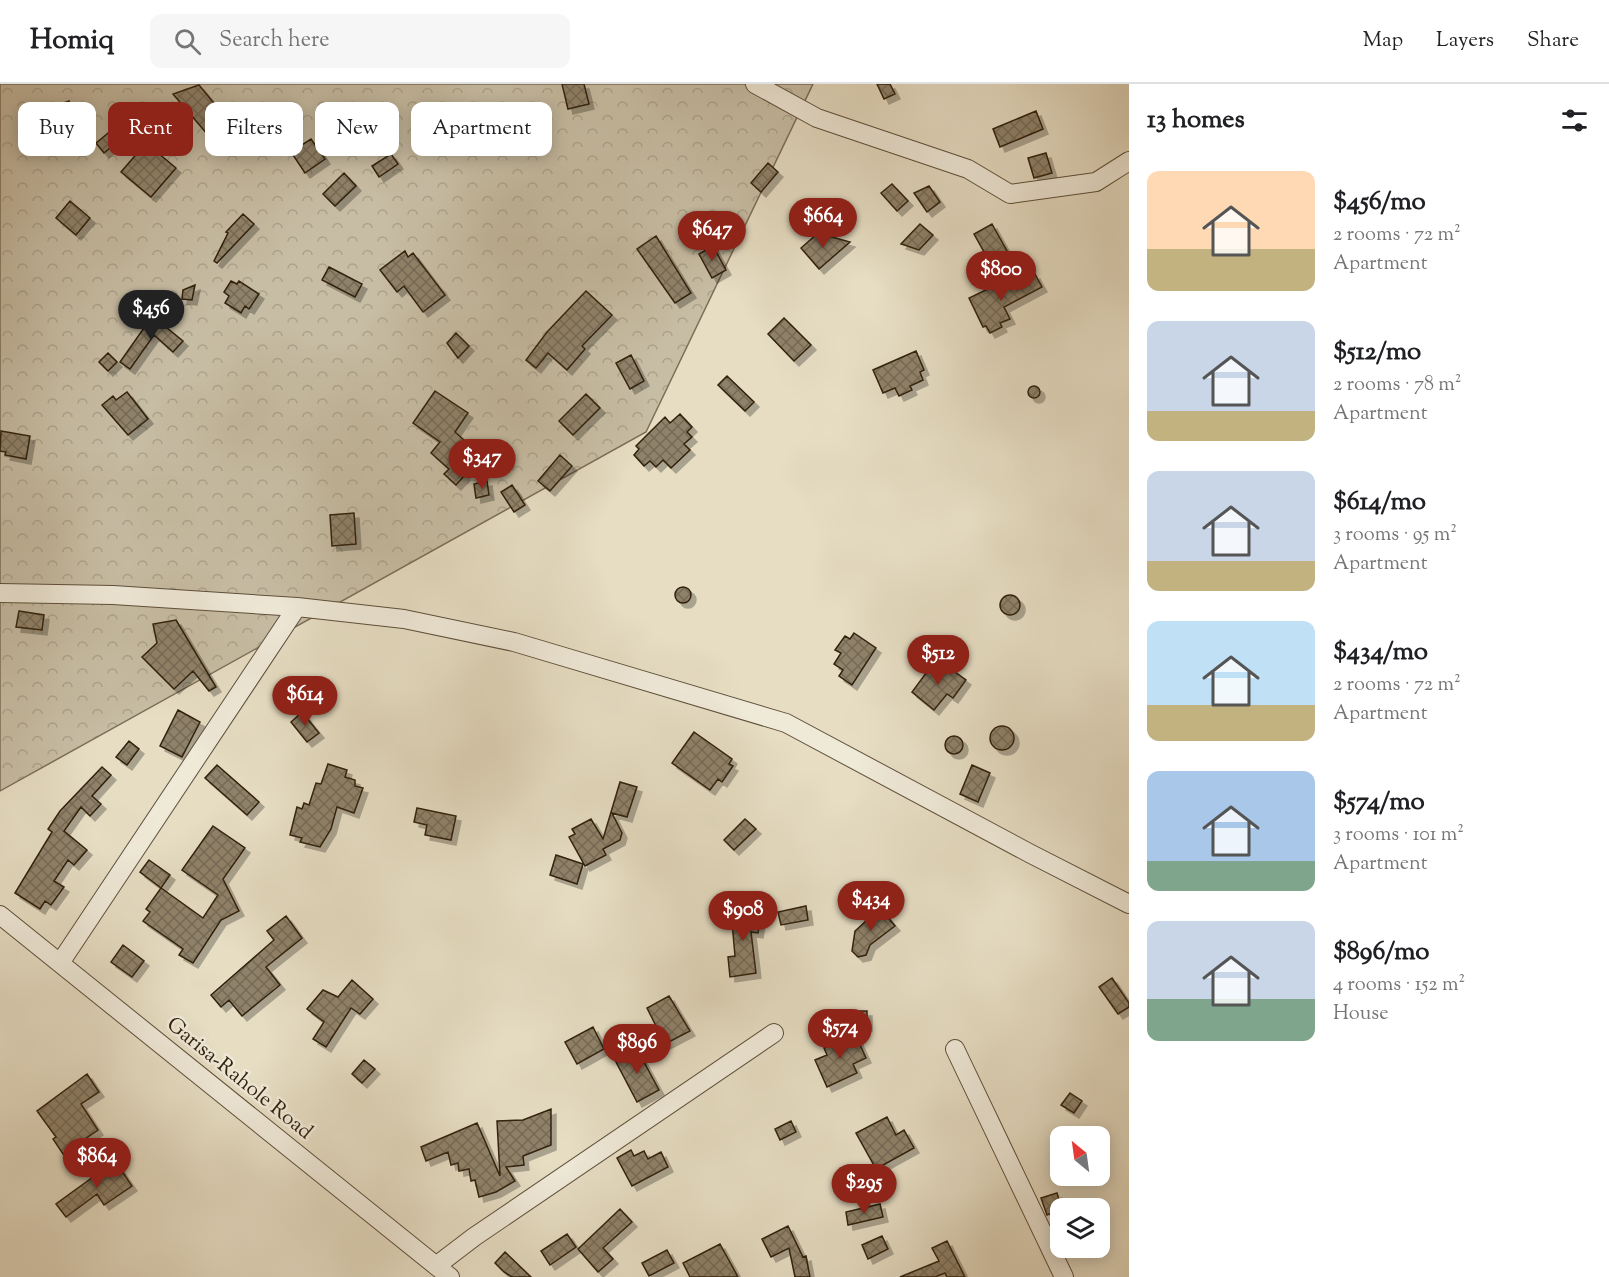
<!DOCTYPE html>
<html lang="en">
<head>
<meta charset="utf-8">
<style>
	:root { --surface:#fff; --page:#f6f6f6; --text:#202124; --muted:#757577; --line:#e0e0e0; --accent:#8f2418 }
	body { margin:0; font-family:"Sorts Mill Goudy",serif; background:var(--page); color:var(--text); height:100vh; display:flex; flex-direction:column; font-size:22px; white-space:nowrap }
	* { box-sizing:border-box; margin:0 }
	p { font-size:20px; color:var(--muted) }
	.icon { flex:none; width:33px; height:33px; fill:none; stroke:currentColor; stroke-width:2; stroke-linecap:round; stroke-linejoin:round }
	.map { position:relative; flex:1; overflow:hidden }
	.details { display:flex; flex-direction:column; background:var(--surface); width:480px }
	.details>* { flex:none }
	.banner { position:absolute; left:18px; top:18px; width:570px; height:54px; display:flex; gap:12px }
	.needle { width:39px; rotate:331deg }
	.controls { position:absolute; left:1050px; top:1042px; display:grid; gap:12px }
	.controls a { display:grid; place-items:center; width:60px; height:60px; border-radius:12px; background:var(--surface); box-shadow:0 3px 15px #0003; font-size:30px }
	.price { position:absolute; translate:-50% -51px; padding:0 14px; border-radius:21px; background:var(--accent); color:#fff; font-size:20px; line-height:39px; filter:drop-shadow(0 2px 3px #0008) }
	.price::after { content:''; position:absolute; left:50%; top:36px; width:18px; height:14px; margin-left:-9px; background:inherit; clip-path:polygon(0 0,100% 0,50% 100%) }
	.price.active { background:#222; color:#fff }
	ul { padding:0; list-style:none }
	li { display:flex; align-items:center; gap:18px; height:150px; padding:0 18px }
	li span { display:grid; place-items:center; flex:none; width:168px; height:120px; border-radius:12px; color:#555 }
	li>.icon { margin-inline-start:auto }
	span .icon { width:72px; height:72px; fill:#fffc; stroke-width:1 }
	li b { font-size:26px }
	h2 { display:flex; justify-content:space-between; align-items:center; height:72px; padding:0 18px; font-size:26px }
	.pill { padding:0 21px; border-radius:12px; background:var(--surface); box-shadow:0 3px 15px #0003; font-size:21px; line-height:54px }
	.pill.active { background:var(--accent); color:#fff }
	header { display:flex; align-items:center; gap:36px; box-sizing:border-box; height:84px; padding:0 30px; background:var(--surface); border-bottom:2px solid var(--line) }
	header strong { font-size:28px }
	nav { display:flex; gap:33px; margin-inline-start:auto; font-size:21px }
	.search { width:420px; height:54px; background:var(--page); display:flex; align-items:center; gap:15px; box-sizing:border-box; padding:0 21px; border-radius:12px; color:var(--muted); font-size:22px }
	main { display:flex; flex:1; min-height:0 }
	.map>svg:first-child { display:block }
	.park { fill:url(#park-crowns); stroke:#7c6e58; stroke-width:1.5 }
	.building { fill:url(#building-cross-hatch); stroke:#30200c; stroke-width:1.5; filter:url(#shadow) }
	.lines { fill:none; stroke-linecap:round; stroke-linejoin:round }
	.minor-casing { stroke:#5e4f3a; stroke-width:20 }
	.minor { stroke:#efe9d8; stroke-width:18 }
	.labels { text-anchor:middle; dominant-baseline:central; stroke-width:5; stroke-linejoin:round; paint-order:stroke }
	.street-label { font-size:21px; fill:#30200c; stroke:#efe9d8 }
</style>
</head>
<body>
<header>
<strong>Homiq</strong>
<div class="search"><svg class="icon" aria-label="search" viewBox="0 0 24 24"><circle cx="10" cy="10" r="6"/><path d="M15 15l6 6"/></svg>Search here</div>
<nav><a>Map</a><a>Layers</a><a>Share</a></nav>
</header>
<main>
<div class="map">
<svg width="1129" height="1193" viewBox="0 0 1129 1193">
	<defs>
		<pattern id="park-crowns" width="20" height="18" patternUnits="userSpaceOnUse" patternTransform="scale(1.5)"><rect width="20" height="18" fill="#c7bda4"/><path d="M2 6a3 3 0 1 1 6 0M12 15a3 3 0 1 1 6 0" fill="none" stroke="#aba28c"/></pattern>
		<pattern id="building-cross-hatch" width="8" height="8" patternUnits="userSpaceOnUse" patternTransform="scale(1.5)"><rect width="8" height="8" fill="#8f826b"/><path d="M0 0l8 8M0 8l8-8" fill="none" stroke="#756a56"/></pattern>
		<filter id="shadow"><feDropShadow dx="5" dy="5" stdDeviation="0" flood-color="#0004"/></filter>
	</defs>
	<rect width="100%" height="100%" fill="#e6ddc3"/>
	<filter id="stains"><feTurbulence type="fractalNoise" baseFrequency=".00333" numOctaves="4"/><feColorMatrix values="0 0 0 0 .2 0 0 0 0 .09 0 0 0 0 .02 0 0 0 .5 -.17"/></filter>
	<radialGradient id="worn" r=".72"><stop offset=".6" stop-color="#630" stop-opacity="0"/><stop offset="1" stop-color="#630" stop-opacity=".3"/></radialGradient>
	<path class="park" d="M0,0H813L646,348L0,707Z"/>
	<path class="building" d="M562,0H584L589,20L568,25Z
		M877,0H890L895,10L884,15Z
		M199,1L217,23L210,29L220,41L208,51L173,10Z
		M69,17L74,29L52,38L46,26Z
		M136,26L144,36L104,69L96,59Z
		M1036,27L1043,45L1000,63L993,45Z
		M239,33L252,34L251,54L238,53Z
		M311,55L325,75L305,89L291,68Z
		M146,59L176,84L151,113L121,88Z
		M1046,69L1052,89L1034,94L1028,74Z
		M391,70L398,80L379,93L372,82Z
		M768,79L778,88L761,108L751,99Z
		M344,89L356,102L335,122L323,110Z
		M892,100L908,117L897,127L881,109Z
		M929,102L940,118L927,128L914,109Z
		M70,117L90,134L76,151L56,134Z
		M243,130L254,140L217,179L214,177L228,149L226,148Z
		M920,140L933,151L919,166L901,160Z
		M992,140L1011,174L993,184L974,150Z
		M818,149L850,158L819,185L801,164Z
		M656,152L691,209L675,219L637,165Z
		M713,162L726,186L712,194L699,170Z
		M405,167L408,173L413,169L445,211L423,228L404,202L397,208L380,186Z
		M329,183L362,200L355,213L322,196Z
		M1035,190L1042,203L1004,223L1010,235L1000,239L1002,243L990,249L986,242L983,243L969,214L994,202L998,210Z
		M231,197L237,200L239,197L259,210L249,225L245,222L241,229L225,219L229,212L224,208Z
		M195,201L192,216L182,215L183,206Z
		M586,207L612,231L582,262L585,265L567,286L548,269L536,284L526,276L547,248Z
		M151,234L162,240L183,257L173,268L154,251L130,285L120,278Z
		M784,234L811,261L794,277L768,250Z
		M456,249L469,262L458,274L447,259Z
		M916,267L924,286L920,288L923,296L910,302L912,306L899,312L895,304L883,309L873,286Z
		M108,269L117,278L108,287L99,278Z
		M631,271L644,297L630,305L616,279Z
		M727,292L754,318L745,327L718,301Z
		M1028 308a6 6 0 1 1 12 0a6 6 0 1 1-12 0Z
		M435,307L468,329L455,348L474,365L464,392L456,401L444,390L449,385L431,369L440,358L413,339Z
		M127,308L148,335L128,351L102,321L113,312L116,316Z
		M586,310L600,324L573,351L559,337Z
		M680,330L692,343L687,348L692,353L684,360L690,366L671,384L663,376L656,383L650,377L644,382L634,371L639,365L636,362L665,333L670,339Z
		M1,347L30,352L26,375L5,371L6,368L0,367Z
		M560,371L572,382L550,407L538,397Z
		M487,397L489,411L476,414L474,400Z
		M512,401L525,421L514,428L501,408Z
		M354,429L356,460L332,462L330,431Z
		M675 511a8 8 0 1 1 16 0a8 8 0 1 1-16 0Z
		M1000 521a10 10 0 1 1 20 0a10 10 0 1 1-20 0Z
		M19,527L44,531L42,546L16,543Z
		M176,536L216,603L209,607L193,587L174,605L142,573L157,559L153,540Z
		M854,549L876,564L852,601L839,592L843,586L834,580L841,569L835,566L845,552L850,555Z
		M944,580L966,596L953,614L947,610L934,626L912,608L932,581L940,586Z
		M178,626L200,638L182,673L160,662Z
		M302,628L319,649L307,658L291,638Z
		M990 654a12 12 0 1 1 24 0a12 12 0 1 1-24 0Z
		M694,648L732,675L729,680L733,682L722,698L718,695L710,706L672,679Z
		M945 661a9 9 0 1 1 18 0a9 9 0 1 1-18 0Z
		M129,657L139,665L127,681L116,673Z
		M328,680L347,686L345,693L355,696V702L363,704L354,729L337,723L331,745L320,763L300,758L302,754L290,751L297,723L302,725L304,719L309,721L316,699L321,700Z
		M217,681L259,718L247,731L205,694Z
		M972,681L990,689L978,718L960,710Z
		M102,683L111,691L92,712L101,720L90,732L81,723L64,747L87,766L74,781L68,776L54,797L64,803L51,821L45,817L40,825L15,809L52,748L48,745L60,727Z
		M620,698L637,703L627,733L612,729L622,749L620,756L603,765L606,771L585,782L569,753L575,750L572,745L591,735L603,755Z
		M417,724L456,732L451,756L425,751L427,741L414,738Z
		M745,735L756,745L734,766L724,756Z
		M213,742L245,764L223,795L239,827L221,836L193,879L179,871L183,865L143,837L150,828L146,825L161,804L203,834L218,811L182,786Z
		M556,771L583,780L577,800L550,791Z
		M149,776L170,791L161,804L140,788Z
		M851,802L857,805L858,814L847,816L846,807Z
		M806,822L808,836L781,841L778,828Z
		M880,824L895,842L870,861L866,871L858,873L852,867L855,847Z
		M730,825L761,831L758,849L751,848L756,889L730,893L728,873L735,872L732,838L727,837Z
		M286,832L302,854L266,883L280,901L242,932L229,916L221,923L211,911L274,856L267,847Z
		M123,861L144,877L132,893L111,878Z
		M1112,894L1129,919V923L1118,930L1099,903Z
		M352,896L373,915L360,930L351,924L326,963L313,955L324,938L307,925L323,906L338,913Z
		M669,912L690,947L665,960L647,924Z
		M851,927H867V942H851Z
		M593,943L604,965L577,980L565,958Z
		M855,950L866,974L853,980L857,989L827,1003L815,976L827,971L824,964Z
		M637,965L659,1006L637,1018L615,976Z
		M364,976L375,985L362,999L352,990Z
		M87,990L99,1008L81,1020L98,1046L63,1070L53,1055L56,1053L37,1027Z
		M1070,1009L1082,1017L1074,1029L1061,1021Z
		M551,1025V1061L523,1072L524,1081L506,1083L515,1097L496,1108L479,1113L475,1096L471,1097L469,1085L459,1087L458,1079L451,1081L448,1068L426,1077L421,1063L477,1039L500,1092L497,1037L523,1036Z
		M887,1033L896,1051L904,1046L914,1064L876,1085L856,1049Z
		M791,1037L796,1048L780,1056L775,1045Z
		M631,1066L634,1072L644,1067L648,1075L661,1068L668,1083L632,1102L617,1074Z
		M115,1077L132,1102L104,1121L97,1110L66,1133L56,1120Z
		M1057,1109L1062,1125L1047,1131L1041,1114Z
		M880,1120L883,1133L848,1141L846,1128Z
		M620,1125L632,1138L603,1164L613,1175L598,1188L578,1165Z
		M788,1142L803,1173L806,1172L810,1193H795L789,1164L771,1173L762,1155Z
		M567,1150L576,1163L550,1181L541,1167Z
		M882,1152L888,1165L868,1175L862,1161Z
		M947,1157L965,1193H947L945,1189L935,1193H900L939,1177L932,1164Z
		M720,1160L738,1193H690L683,1179Z
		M667,1166L674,1179L649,1192L642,1179Z
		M505,1168L531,1193H512L504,1188L495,1179Z"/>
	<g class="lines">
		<defs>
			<path id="minor" d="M755,0L817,34L968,85L1010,110L1096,98L1129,77
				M0,509L113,511L297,523L404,535L514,558L786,639L1031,770L1129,820
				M0,831L450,1193
				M60,879L297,523
				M955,965L1064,1193
				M436,1182L474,1153L774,949"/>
		</defs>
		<use href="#minor" class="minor-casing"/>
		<use href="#minor" class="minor"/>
	</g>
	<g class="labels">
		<g class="street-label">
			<text transform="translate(239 995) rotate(39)">Garisa-Rahole Road</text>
		</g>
	</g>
	<rect width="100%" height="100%" filter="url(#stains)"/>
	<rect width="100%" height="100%" fill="url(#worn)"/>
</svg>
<div class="controls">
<a><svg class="needle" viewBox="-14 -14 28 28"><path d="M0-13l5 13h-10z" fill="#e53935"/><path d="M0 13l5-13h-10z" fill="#757577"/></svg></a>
<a><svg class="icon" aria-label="layers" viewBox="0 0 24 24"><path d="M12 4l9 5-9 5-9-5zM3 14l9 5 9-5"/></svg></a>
</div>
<b class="price" style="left:823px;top:165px">$664</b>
<b class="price" style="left:712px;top:178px">$647</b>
<b class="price" style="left:1001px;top:218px">$800</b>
<b class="price active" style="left:151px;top:257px">$456</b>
<b class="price" style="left:482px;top:406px">$347</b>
<b class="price" style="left:938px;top:602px">$512</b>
<b class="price" style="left:305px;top:643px">$614</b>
<b class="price" style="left:871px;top:848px">$434</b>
<b class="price" style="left:743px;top:858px">$908</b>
<b class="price" style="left:840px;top:976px">$574</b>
<b class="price" style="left:637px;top:991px">$896</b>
<b class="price" style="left:97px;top:1105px">$864</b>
<b class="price" style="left:864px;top:1131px">$295</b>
<div class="banner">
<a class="pill">Buy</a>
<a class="pill active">Rent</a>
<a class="pill">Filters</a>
<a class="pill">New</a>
<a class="pill">Apartment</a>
</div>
</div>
<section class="details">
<h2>13 homes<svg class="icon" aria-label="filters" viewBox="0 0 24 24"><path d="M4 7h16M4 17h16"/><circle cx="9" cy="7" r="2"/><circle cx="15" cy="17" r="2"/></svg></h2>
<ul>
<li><span style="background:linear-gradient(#ffd9b3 65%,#c2b280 0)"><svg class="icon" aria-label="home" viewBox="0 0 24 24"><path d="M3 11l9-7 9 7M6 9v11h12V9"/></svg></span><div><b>$456/mo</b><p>2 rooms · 72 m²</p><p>Apartment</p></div></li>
<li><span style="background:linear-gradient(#c9d6e8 75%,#c2b280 0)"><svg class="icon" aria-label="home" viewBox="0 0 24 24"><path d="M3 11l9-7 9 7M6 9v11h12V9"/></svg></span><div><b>$512/mo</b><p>2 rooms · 78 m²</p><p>Apartment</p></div></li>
<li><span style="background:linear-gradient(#c9d6e8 75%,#c2b280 0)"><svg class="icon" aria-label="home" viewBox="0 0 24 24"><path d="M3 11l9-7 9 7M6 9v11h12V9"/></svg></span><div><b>$614/mo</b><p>3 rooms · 95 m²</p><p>Apartment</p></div></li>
<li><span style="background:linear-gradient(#bfe0f5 70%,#c2b280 0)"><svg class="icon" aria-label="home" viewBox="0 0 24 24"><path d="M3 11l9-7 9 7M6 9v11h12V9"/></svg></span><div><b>$434/mo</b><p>2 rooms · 72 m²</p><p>Apartment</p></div></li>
<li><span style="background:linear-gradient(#a9c7e8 75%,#7fa58c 0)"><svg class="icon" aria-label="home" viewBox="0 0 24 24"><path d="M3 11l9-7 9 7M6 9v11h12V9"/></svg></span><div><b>$574/mo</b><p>3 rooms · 101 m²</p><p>Apartment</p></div></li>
<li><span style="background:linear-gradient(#c9d6e8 65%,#7fa58c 0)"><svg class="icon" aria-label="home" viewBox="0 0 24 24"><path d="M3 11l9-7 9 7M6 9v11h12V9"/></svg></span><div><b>$896/mo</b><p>4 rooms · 152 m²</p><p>House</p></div></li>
</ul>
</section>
</main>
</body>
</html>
